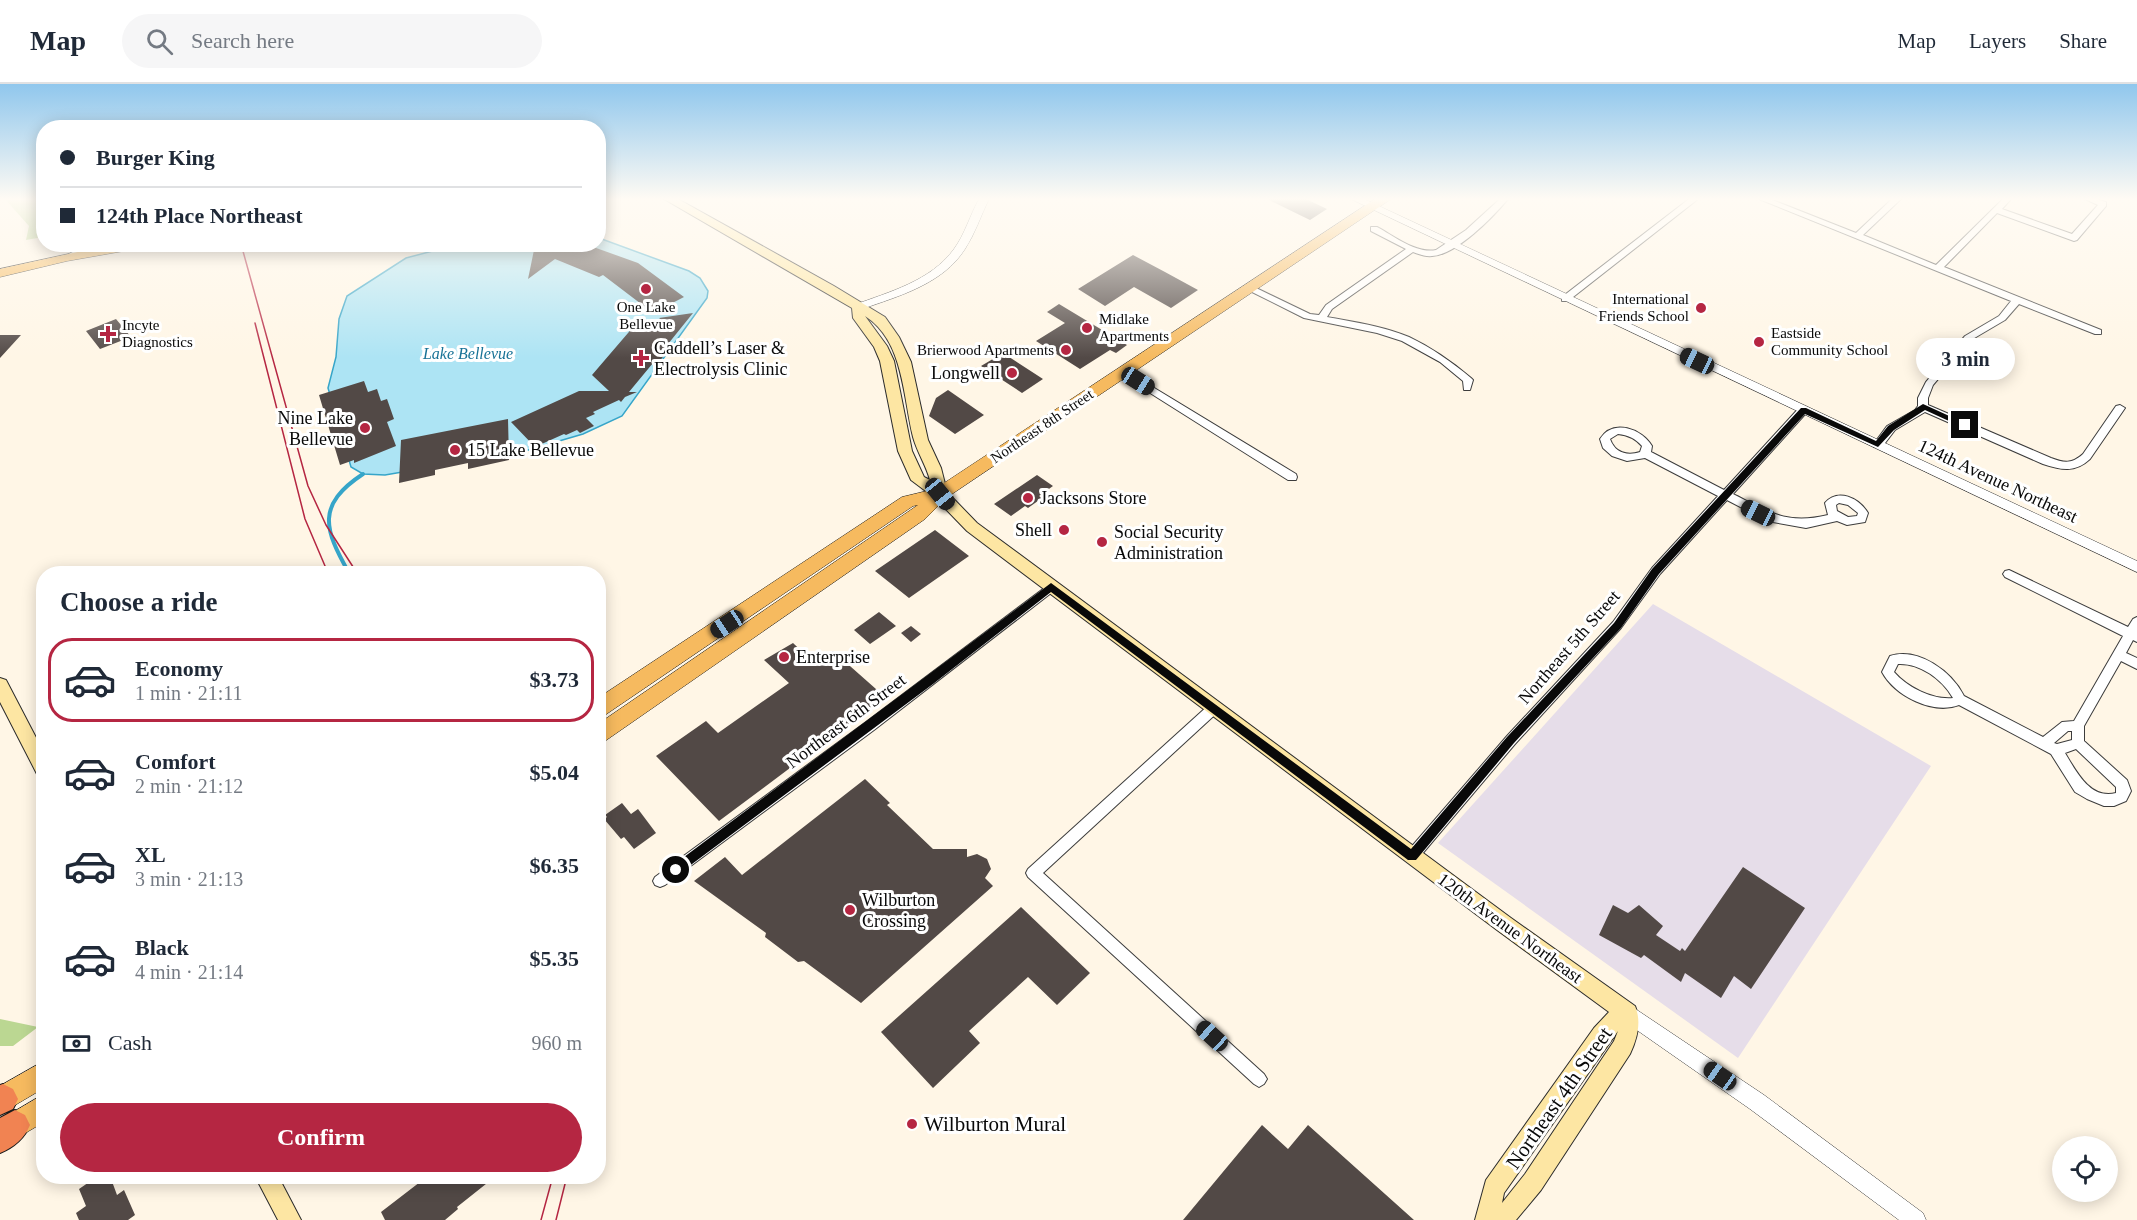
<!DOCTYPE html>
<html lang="en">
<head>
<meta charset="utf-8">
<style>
	:root { --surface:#fff; --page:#f6f6f7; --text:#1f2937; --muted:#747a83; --line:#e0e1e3; --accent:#b52642 }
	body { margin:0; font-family:Georgia,serif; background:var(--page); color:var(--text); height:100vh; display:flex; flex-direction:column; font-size:22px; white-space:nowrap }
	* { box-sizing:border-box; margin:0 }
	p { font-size:20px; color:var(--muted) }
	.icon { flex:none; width:33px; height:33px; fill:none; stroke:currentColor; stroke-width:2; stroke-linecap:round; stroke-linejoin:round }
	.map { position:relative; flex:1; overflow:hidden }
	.sheet { position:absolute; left:36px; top:482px; width:570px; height:618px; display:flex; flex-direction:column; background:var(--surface); border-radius:24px; box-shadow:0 3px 15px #0003 }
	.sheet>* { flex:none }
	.hud { position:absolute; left:36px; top:36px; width:570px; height:132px; border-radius:24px; box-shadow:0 3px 15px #0003; display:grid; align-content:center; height:132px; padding:0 24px; background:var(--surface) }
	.controls { position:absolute; left:2052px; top:1052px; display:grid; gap:12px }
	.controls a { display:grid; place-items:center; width:66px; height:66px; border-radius:50%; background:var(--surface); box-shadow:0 3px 15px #0003; font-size:30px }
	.end { position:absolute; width:27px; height:27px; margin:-14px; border:8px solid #090909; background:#fff; box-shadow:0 0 0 3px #fff }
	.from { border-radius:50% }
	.bubble { position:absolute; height:42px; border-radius:21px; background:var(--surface); box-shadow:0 3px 15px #0003; font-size:20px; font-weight:800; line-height:42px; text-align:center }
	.car { position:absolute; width:18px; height:36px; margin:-18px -9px; border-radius:8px; box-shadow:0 0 4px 2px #0007; background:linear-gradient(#222 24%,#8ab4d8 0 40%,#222 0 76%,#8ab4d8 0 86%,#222 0) }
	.hud b { display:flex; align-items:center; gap:21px; height:57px; font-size:22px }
	.hud b+b { border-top:2px solid var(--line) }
	.hud i { width:15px; height:15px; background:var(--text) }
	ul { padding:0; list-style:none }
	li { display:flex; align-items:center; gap:18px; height:84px; margin:0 12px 9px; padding:0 12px; border:3px solid transparent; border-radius:24px }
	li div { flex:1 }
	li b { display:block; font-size:22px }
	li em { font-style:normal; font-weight:800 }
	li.current { border-color:var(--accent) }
	li>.icon { width:54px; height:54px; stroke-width:1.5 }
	h2 { padding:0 24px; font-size:27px; line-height:72px }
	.pay { display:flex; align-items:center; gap:15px; height:66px; padding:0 24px; font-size:22px }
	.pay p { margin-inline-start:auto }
	.primary-button { display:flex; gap:12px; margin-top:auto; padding:12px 24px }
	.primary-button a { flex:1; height:69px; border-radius:36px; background:var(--accent); color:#fff; font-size:24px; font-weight:800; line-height:69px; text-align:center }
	header { display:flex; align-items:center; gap:36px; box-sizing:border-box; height:84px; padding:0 30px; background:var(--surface); border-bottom:2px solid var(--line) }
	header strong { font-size:28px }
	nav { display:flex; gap:33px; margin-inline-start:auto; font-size:21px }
	.search { width:420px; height:54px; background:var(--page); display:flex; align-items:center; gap:15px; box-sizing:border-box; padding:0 21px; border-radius:33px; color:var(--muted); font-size:22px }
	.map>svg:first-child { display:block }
	.industrial { fill:#e6dde9 }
	.forest { fill:#bbd792 }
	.water { fill:#ade4f4; stroke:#36a5c9; stroke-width:1.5 }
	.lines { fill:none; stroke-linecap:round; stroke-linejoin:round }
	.stream { stroke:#36a5c9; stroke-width:4 }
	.building { fill:#524946 }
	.minor-casing { stroke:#3c3c3c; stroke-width:2 }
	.tertiary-casing { stroke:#3c3c3c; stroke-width:1 }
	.secondary-casing { stroke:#2b2b2b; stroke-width:2 }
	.primary-casing { stroke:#1a1a1a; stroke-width:1 }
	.motorway-casing { stroke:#1a1a1a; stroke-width:2 }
	.minor { fill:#fff; fill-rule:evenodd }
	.tertiary { fill:#fff; fill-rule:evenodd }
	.secondary { fill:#fde6a3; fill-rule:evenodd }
	.primary { fill:#f6ba5f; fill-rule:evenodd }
	.motorway { fill:#f18352; fill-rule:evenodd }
	.tram { stroke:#b52642; stroke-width:1.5 }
	.route { fill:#090909 }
	.poi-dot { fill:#b52642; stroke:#fff; stroke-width:2 }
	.labels { text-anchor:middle; stroke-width:6; stroke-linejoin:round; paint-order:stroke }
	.far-poi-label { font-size:15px; fill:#090909; stroke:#fff; text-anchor:start }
	.far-street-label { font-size:15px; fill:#090909; stroke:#fff }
	.far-water-label { font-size:16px; font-style:italic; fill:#177296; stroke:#fff }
	.poi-label { font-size:18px; fill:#090909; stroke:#fff; text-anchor:start }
	.street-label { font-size:18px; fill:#090909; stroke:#fff }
	.near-street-label { font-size:21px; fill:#090909; stroke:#fff }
	.near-poi-label { font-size:21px; fill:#090909; stroke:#fff; text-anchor:start }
</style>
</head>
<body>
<header>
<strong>Map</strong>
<div class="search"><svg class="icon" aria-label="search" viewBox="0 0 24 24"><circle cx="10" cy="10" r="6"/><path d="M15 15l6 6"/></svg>Search here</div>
<nav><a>Map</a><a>Layers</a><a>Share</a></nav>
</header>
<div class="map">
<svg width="2137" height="1136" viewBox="0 0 2137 1136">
	<rect width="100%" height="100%" fill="#fff6e6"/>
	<!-- industrial -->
	<path class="industrial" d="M1653 520 1931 682 1738 974 1438 759Z"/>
	<!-- forest -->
	<path class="forest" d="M5 115H43V153L26 156 29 142Z
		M0 935 38 943 13 962H0Z"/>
	<!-- water -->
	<path class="water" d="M599 154 689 187 700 194 708 207 707 214 622 332 583 350 525 367 385 391 363 390 351 383 328 304 336 273 339 235 347 212 406 174 444 164 468 160H598Z"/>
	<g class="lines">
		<!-- stream -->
		<path class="stream" d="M349 489C324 445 316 421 363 390"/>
	</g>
	<!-- building -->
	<path class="building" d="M1267 115H1306L1327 125 1310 136Z
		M585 160 638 179 684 213 653 229 603 191 599 193 555 175 528 195 534 166 560 164V161Z
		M1133 171 1165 188 1198 206 1171 224 1134 203 1105 222 1078 205Z
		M1059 220 1127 261 1116 269 1110 266 1080 285 1036 257 1065 239 1047 228Z
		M693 229 664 265 669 266 657 280 653 279 629 308H637L625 313 621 318 619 316 593 328 595 330 586 334 594 342 580 349 577 346 566 351 564 350 535 363 511 338 579 307H609L592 291 634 242 664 238 659 234Z
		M116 235 131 253 100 265 86 247Z
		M0 251H21L0 274Z
		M1003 269 1043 295 1022 309 981 282Z
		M364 297 368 308 377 305 381 317 387 315 394 335 387 338 396 362 354 379V376L340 381 319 311Z
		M948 306 984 331 955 350 929 332 936 314Z
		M508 335 509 376 468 385V379L435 386V391L399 399 401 356Z
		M1037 391 1053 402 1039 412 1042 414 1028 424 1025 422 1011 432 994 420Z
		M935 446 969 472 909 514 875 487Z
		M879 528 896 542 870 560 854 546Z
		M911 542 921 550 911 558 901 549Z
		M793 559 815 580 833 567 885 613 719 737 656 672 706 637 718 649 789 599 764 576Z
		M865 695 890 719 887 721 933 765H967V773L977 770 987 775 991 785 985 794 993 802 861 919 804 877 798 878 765 853 766 849 694 797 725 773 742 791Z
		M622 719 631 730 638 725 656 749 634 765 624 753 621 755 604 735 607 733 605 731Z
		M1743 783 1805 824 1751 905 1734 892 1721 914 1685 889 1681 898 1644 871 1641 874 1599 851 1613 821 1628 829 1639 821 1663 842 1656 851 1680 867 1682 864 1685 867Z
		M1021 823 1090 889 1057 921 1028 893 969 947 980 959 933 1004 881 948Z
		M1262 1041 1288 1065 1308 1041 1414 1136H1183Z
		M98 1092H110L117 1111 124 1106 135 1131 128 1136H79L76 1129 86 1122 79 1105Z
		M416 1092H496L457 1123 458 1125 445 1136H385L381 1128 420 1098Z"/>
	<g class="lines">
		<!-- minor casing -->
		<g class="minor-casing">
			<path id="minor" d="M1500 115H1508C1493 133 1456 171 1432 172 1425 173 1419 170 1413 168L1332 225 1327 233C1354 238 1383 242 1409 253 1432 264 1452 278 1471 294L1473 296 1470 306H1464L1463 297 1440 278 1402 257 1377 249 1304 234 1244 204 1246 202H1252L1310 230 1319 231 1326 221 1406 165 1371 147V143H1377C1394 152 1416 170 1436 166L1466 146Z
				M1689 115H1698L1568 217H1562V213Z
				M1759 115H1770L1856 149 1892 115H1901L1863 151 1936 181 2003 115H2011L2002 125 2072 150 2098 121 2085 115H2096L2106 118V122L2077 156 2074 157 1997 129 1944 183 2101 246V250H2095L2019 220 2005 236 1971 256 1933 301 1928 314V321L2051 374C2064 379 2072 380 2083 370L2116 322 2120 321 2125 324 2090 375C2075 389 2061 386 2043 380L1925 328 1895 346 1882 363H1874L1873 361 1887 342 1915 326 1918 322V314L1926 298 1965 252 1999 232 2011 217Z
				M1123 285 1296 390 1297 393 1296 396H1288L1120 290 1118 288Z
				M1803 323 1807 324V328L1733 410C1769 428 1786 441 1828 431L1825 419C1838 404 1859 414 1868 429L1865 438 1847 441 1837 437 1806 444 1767 437 1727 416 1660 490 1621 544 1515 660 1417 776 1412 778 1407 776 1405 772 1407 768 1507 652 1613 538 1652 484 1718 412 1645 374 1627 377 1612 372 1603 364 1600 355C1613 334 1642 345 1652 362L1651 368 1724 406 1799 324ZM1618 350C1628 351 1635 354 1642 362L1640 368C1627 372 1615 369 1610 355ZM1839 419 1848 421 1858 429 1857 432 1848 433 1837 427 1836 421Z
				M2009 486 2128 543 2133 535 2137 533V558L2133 556 2126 569 2137 574V585L2121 577 2084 642V657L2127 696 2131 707 2126 717 2114 722H2104L2087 715 2075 708 2051 670 1959 621C1933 631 1895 612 1882 588L1890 572C1919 563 1952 588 1964 612L2043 653 2062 638 2074 637 2123 552 2005 493 2003 490 2005 487ZM1898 580C1920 579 1942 595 1953 614 1932 616 1907 603 1894 588ZM2068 647H2072V656L2057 660 2054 659ZM2076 665 2116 703V709C2090 716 2076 687 2065 669Z
				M1051 499 1055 500 1057 503 1055 506 874 646 665 801 660 803 655 801 653 797 655 793 866 638Z
				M1215 618 1219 619 1221 623 1219 627 1043 789 1264 990 1267 995 1264 1000 1259 1003 1254 1000 1028 793 1026 789 1028 785 1211 619Z"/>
		</g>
		<!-- tertiary casing -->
		<g class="tertiary-casing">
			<path id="tertiary" d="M979 115H989C981 131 975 150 965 165 943 200 899 212 862 225H854V221C889 208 931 197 954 165 965 150 970 131 979 115Z
				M1351 115H1364L2137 477V488Z
				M88 160H103L74 174 70 175 65 172Z
				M1628 920 1764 1011 1923 1129 1926 1136H1899L1750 1025 1621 935 1619 929 1621 923Z"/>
		</g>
		<!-- secondary casing -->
		<g class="secondary-casing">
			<path id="secondary" d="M664 115H678L834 202 885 233 899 253 911 278 928 356 941 384 947 408 977 439 1511 834 1635 922C1642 938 1637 955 1630 970L1541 1106 1516 1136H1475L1486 1096 1594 944 1609 928 1497 846 967 447 935 414 911 396 898 367 880 277 874 263 853 234 852 224ZM865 232C904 257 903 313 913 353 917 368 926 381 930 396L924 393 912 367 894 277 887 262ZM1618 947 1614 957 1525 1090 1502 1119 1504 1109Z
				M0 594 6 596 44 669V694L38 692 0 618Z
				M255 1092H278L301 1136H278Z"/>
		</g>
		<!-- primary casing -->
		<g class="primary-casing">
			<path id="primary" d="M1375 115H1391L946 414 925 435 605 657 598 659V640L918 421 913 422 605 631 598 633V614L902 413 935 405Z
				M114 160H148L141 164 67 177 0 193V185Z
				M44 977V1004L0 1030V1002Z
				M44 1010V1038L0 1064V1036Z"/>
		</g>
		<!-- motorway casing -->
		<g class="motorway-casing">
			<path id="motorway" d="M3 1000 13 1005 18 1015 13 1025 0 1031V1001Z
				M15 1026 25 1031 30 1041C24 1055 14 1063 0 1069V1034Z"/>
		</g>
		<!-- minor -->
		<use href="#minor" class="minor"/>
		<!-- tertiary -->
		<use href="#tertiary" class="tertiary"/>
		<!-- secondary -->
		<use href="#secondary" class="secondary"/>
		<!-- primary -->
		<use href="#primary" class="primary"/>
		<!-- motorway -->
		<use href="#motorway" class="motorway"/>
		<!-- tram -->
		<path class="tram" d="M241 160 308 402 326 441 357 489
			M255 239 305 435 328 489
			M541 1136 553 1092
			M556 1136 567 1092"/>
	</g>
	<!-- sky -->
	<linearGradient id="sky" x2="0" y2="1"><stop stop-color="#90c7ed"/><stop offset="0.42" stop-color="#fffbf4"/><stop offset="1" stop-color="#fffbf4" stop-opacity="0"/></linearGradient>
	<rect width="2137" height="274" fill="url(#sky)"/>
	<!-- route -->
	<path class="route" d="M1923 320 1969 341 1962 343 1925 326 1894 346 1878 363 1805 330 1659 490 1621 544 1514 659 1416 776H1408L1051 508 933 600 680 789 676 791 670 786 672 782 1051 499 1411 765 1507 653 1614 539 1652 485 1801 324H1806L1876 357 1888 342Z"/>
	<!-- markers -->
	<g class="poi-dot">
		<circle cx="646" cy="205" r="6"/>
		<circle cx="1701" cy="224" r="6"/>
		<circle cx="1087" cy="244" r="6"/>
		<path d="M105 241h6v6h6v6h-6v6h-6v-6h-6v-6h6z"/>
		<circle cx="1759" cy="258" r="6"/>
		<circle cx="1066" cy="266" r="6"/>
		<path d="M638 265h6v6h6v6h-6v6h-6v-6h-6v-6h6z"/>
		<circle cx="1012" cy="289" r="6"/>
		<circle cx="365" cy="344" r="6"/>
		<circle cx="455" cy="366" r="6"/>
		<circle cx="1028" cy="414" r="6"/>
		<circle cx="1064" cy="446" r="6"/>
		<circle cx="1102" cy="458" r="6"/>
		<circle cx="784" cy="573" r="6"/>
		<circle cx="850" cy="826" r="6"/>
		<circle cx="912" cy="1040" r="6"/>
	</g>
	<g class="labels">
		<!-- far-poi labels -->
		<g class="far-poi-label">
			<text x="1689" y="220" text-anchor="end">International<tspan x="1689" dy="17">Friends School</tspan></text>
			<text x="646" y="228" text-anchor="middle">One Lake<tspan x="646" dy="17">Bellevue</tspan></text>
			<text x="1099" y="240">Midlake<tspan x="1099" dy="17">Apartments</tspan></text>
			<text x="122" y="246">Incyte<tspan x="122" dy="17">Diagnostics</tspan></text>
			<text x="1771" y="254">Eastside<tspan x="1771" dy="17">Community School</tspan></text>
			<text x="1054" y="271" text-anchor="end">Brierwood Apartments</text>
		</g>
		<!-- far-street labels -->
		<g class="far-street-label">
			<text transform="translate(1042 342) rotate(-34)" y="5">Northeast 8th Street</text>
		</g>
		<!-- far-water labels -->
		<g class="far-water-label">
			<text x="468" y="275">Lake Bellevue</text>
		</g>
		<!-- poi labels -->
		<g class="poi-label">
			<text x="654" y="270">Caddell’s Laser &amp;<tspan x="654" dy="21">Electrolysis Clinic</tspan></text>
			<text x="1000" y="295" text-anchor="end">Longwell</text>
			<text x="353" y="340" text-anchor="end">Nine Lake<tspan x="353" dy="21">Bellevue</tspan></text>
			<text x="467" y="372">15 Lake Bellevue</text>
			<text x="1040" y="420">Jacksons Store</text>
			<text x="1052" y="452" text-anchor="end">Shell</text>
			<text x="1114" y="454">Social Security<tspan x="1114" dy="21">Administration</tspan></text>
			<text x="796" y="579">Enterprise</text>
			<text x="862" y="822">Wilburton<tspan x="862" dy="21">Crossing</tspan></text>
		</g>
		<!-- street labels -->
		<g class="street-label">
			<text transform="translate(1998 397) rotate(25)" y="6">124th Avenue Northeast</text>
			<text transform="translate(1569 563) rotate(-49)" y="6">Northeast 5th Street</text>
			<text transform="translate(846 637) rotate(-37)" y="6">Northeast 6th Street</text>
			<text transform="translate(1510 844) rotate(36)" y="6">120th Avenue Northeast</text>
		</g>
		<!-- near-street labels -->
		<g class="near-street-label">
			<text transform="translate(1559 1014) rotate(-55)" y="7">Northeast 4th Street</text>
		</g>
		<!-- near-poi labels -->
		<g class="near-poi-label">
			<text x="924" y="1047">Wilburton Mural</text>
		</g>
	</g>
</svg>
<div class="controls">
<a><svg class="icon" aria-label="locate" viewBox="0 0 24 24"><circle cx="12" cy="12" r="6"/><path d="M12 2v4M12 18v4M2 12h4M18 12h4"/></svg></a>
</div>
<i class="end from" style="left:676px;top:786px"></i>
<i class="end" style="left:1965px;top:341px"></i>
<div class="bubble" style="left:1916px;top:254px;width:99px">3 min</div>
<i class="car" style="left:1697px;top:277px;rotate:295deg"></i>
<i class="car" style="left:1138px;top:297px;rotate:122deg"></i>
<i class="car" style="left:940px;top:410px;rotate:141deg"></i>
<i class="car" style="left:1758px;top:429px;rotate:296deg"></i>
<i class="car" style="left:727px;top:540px;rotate:237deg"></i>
<i class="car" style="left:1212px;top:952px;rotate:312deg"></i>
<i class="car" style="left:1720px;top:992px;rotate:305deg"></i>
<div class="hud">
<b><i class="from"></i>Burger King</b>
<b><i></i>124th Place Northeast</b>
</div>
<section class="sheet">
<h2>Choose a ride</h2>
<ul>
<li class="current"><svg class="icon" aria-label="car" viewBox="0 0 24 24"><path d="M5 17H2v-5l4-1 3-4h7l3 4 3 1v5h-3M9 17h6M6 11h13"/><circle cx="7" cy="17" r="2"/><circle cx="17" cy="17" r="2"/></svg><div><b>Economy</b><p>1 min · 21:11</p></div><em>$3.73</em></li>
<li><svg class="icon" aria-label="car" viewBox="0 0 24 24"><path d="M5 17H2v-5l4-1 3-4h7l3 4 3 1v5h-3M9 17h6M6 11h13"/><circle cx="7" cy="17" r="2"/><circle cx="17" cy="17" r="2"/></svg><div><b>Comfort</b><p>2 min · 21:12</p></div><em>$5.04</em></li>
<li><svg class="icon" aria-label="car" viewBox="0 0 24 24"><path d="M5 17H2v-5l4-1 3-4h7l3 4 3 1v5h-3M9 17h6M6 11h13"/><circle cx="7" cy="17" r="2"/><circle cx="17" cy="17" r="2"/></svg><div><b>XL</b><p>3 min · 21:13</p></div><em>$6.35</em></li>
<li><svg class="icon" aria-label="car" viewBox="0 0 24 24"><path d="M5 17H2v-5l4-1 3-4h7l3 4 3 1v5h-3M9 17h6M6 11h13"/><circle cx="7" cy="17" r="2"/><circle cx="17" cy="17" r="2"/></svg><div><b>Black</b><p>4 min · 21:14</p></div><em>$5.35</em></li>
</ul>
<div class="pay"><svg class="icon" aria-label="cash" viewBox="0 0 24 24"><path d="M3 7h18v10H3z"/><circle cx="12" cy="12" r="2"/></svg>Cash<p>960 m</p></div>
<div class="primary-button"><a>Confirm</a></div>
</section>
</div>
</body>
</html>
